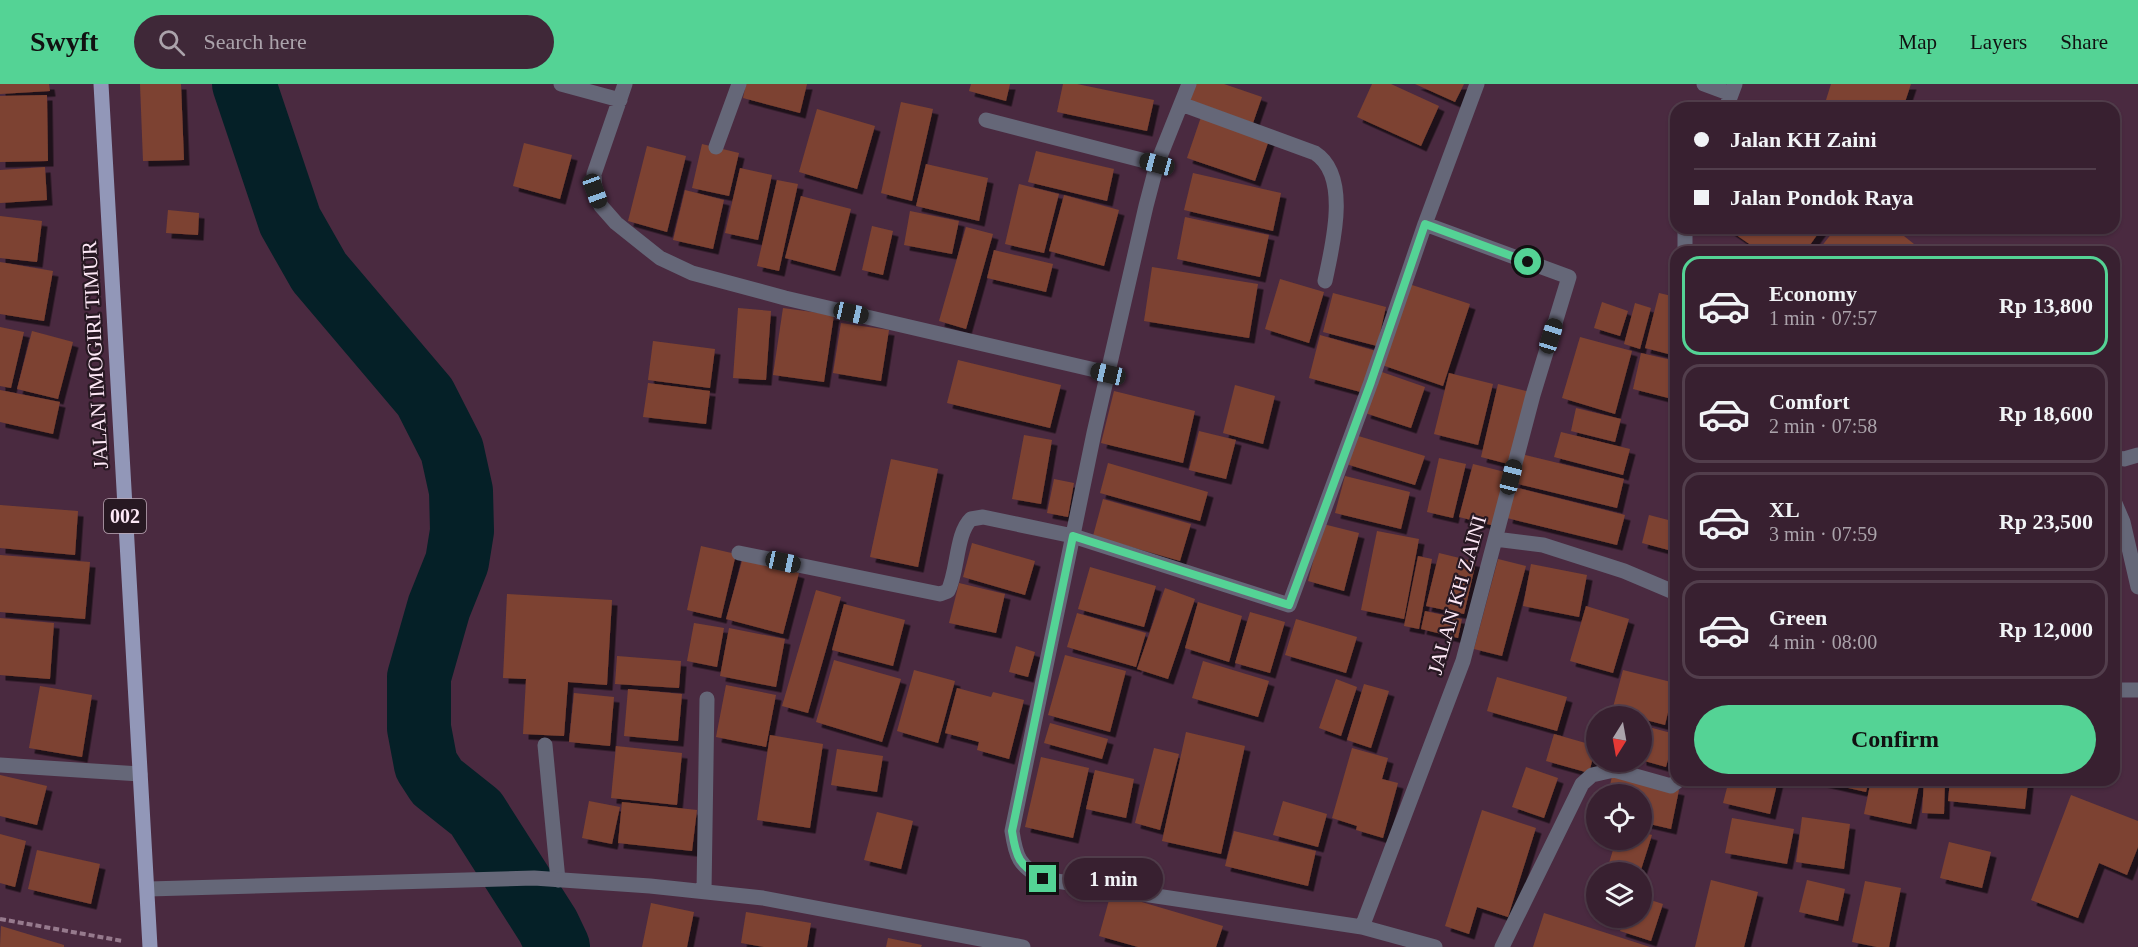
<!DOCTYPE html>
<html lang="en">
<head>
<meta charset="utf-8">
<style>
	:root { --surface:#382030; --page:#3f2838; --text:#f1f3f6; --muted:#aba3ab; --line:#523e4c; --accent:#54d395 }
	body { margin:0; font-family:"Times New Roman",serif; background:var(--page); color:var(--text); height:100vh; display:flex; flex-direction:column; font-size:22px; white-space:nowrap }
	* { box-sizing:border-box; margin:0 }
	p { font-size:20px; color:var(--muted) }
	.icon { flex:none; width:33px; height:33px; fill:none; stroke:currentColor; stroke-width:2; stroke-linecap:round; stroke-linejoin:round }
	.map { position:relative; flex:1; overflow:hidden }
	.sheet { position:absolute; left:1670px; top:162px; width:450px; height:540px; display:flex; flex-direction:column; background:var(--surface); border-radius:18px; box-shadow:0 2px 4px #0004,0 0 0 2px var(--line) }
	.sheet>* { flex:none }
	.banner { position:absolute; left:1670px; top:18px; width:450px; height:132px; border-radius:18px; box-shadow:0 2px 4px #0004,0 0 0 2px var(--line); display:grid; align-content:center; height:132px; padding:0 24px; background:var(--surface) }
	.needle { width:39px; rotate:191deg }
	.tools { position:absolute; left:1586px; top:622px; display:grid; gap:12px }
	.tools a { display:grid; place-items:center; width:66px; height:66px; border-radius:50%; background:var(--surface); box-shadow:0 2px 4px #0004,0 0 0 2px var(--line); font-size:30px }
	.end { position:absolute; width:27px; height:27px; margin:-14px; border:8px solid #54d395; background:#111; box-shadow:0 0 0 3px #111 }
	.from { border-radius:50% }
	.bubble { position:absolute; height:42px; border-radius:21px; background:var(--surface); box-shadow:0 2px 4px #0004,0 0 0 2px var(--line); font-size:20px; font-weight:700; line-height:42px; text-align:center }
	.car { position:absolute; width:18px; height:36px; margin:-18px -9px; border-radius:8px; box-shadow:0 0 4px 2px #0007; background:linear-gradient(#222 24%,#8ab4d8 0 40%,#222 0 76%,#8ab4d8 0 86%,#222 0) }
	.banner b { display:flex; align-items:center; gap:21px; height:57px; font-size:22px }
	.banner b+b { border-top:2px solid var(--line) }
	.banner i { width:15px; height:15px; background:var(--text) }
	ul { padding:10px 0 0; list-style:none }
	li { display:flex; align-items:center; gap:18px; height:99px; margin:0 12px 9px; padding:0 12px; border:3px solid var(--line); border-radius:18px }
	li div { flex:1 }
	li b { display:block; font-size:22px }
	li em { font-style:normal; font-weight:700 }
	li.selected { border-color:var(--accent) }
	li>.icon { width:54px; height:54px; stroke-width:1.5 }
	.cta { display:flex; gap:12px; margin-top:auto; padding:12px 24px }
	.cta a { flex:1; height:69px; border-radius:36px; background:var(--accent); color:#111; font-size:24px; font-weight:700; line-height:69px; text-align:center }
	header { display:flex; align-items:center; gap:36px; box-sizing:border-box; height:84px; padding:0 30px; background:var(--accent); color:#111 }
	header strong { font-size:28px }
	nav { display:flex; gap:33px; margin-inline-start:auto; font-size:21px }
	.search { width:420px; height:54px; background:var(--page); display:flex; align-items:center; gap:15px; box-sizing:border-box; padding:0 21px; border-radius:33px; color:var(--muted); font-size:22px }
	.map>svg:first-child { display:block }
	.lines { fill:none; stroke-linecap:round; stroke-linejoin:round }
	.river { stroke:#052027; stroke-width:64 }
	.building { fill:#7d4330; filter:url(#shadow) }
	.path { stroke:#967a8d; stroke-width:4; stroke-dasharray:6 3; stroke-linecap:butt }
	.lane { stroke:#656778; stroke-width:15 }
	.street { stroke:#656778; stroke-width:15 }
	.primary { stroke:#9297b8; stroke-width:15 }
	.route { stroke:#54d395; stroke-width:8 }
	.labels { text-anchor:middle; stroke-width:4.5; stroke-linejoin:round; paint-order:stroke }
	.shield { fill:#271822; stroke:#bdaab6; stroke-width:1.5 }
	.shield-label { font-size:20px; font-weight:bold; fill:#fde8f6 }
	.street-label { font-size:21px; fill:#fde8f6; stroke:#271822 }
</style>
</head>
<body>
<header>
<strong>Swyft</strong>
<div class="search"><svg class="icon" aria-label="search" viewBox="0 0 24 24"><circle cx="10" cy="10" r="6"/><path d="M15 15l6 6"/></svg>Search here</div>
<nav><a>Map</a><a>Layers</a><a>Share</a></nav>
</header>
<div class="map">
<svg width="2138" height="863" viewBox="0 0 2138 863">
	<defs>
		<filter id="shadow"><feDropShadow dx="5.5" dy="5.5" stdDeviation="0" flood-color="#0009"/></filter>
	</defs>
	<rect width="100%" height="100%" fill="#4a2a40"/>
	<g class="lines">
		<!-- river -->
		<path class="river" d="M244 0 290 137 319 188 425 313 452 366 461 407 462 447 457 478 439 523 419 593V644L426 681 437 698 476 729 548 842 558 863"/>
	</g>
	<!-- building -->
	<path class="building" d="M0 0H49L50 7 0 10Z
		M140 0H181L184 76 143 77Z
		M746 0H807L800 29 743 14Z
		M971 0H1010L1006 17 969 7Z
		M1063 0H1077L1154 16 1147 47 1057 28Z
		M1196 0H1224L1262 13 1253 39 1190 16Z
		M1372 0H1391L1439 22 1421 62 1357 33Z
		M1415 0H1464L1455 18Z
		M1831 0H1911L1903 24H1853L1826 16Z
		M47 11 48 77 0 78V12Z
		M901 18 933 25 912 117 881 109Z
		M817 25 875 42 857 105 799 88Z
		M1201 33 1269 56 1255 97 1187 74Z
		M524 59 572 71 560 115 513 102Z
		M702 60 739 69 729 112 692 104Z
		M647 62 686 72 667 148 628 137Z
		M1036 67 1114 85 1107 117 1028 98Z
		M926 80 988 94 979 137 916 122Z
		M45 83 47 116 0 119V86Z
		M740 84 772 91 758 156 725 149Z
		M1193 89 1281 109 1273 147 1184 126Z
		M777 96 798 100 779 187 757 182Z
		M1019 100 1059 110 1044 169 1005 160Z
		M685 106 724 116 713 165 673 156Z
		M1064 111 1119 126 1104 182 1049 167Z
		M801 112 851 125 835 187 785 174Z
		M168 126 199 129 198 151 166 149Z
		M910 127 959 137 952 170 904 161Z
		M0 132 42 137 37 178 0 174Z
		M1185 133 1269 151 1260 193 1177 175Z
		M872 142 893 147 883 191 862 186Z
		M966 143 993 150 966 245 939 237Z
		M1726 144H1822L1805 168H1761Z
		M1836 144H1894L1924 168H1817Z
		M994 166 1053 180 1046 208 987 194Z
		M0 178 53 187 44 237 0 230Z
		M1152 183 1258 200 1249 254 1144 237Z
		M1280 195 1324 208 1309 259 1265 245Z
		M1409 200 1470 220 1443 302 1382 281Z
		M1333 209 1386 223 1377 262 1323 248Z
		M1659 209 1676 213V272L1645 264Z
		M1602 218 1628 227 1620 252 1594 244Z
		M1635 219 1651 224 1640 265 1624 260Z
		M738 224 771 227 766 296 733 294Z
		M783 224 834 231 824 298 773 291Z
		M841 239 889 246 881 297 833 289Z
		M0 243 24 248 11 304 0 302Z
		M32 247 73 258 58 315 17 305Z
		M1320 251 1376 267 1364 309 1309 294Z
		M1580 253 1632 267 1615 330 1562 314Z
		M653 257 715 265 710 304 648 296Z
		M1641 269 1676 277V316L1633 305Z
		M958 276 1061 301 1050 344 947 319Z
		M1379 287 1425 303 1411 344 1365 329Z
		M1449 289 1493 300 1478 361 1434 350Z
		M648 299 710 307 706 340 643 333Z
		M1498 300 1530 308 1512 381 1481 373Z
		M1235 301 1275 312 1263 360 1223 349Z
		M0 306 60 318 53 350 0 338Z
		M1114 307 1195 327 1183 379 1101 359Z
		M1576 324 1621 335 1615 358 1571 347Z
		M1199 347 1236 356 1226 395 1189 386Z
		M1561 348 1630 365 1623 391 1554 373Z
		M1024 351 1052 356 1041 420 1012 415Z
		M1355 351 1425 372 1415 401 1346 380Z
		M1521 370 1624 395 1617 424 1514 399Z
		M1439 374 1466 380 1453 434 1427 428Z
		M891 375 938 385 918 483 870 473Z
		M1108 379 1208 408 1200 437 1100 409Z
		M1473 380 1509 389 1495 442 1459 433Z
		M1345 392 1410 408 1401 445 1335 429Z
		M1054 395 1074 399 1068 433 1047 429Z
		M1514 403 1625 431 1617 461 1507 434Z
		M1103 415 1191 440 1180 477 1093 452Z
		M0 421 78 427 75 471 0 464Z
		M1649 431 1676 438V468L1642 459Z
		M1323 440 1359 449 1344 507 1308 497Z
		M1377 447 1419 455 1404 535 1361 526Z
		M972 459 1035 477 1025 511 963 493Z
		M701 462 736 470 721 534 687 526Z
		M1439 469 1476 478 1464 530 1426 522Z
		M0 471 90 478 85 535 0 528Z
		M1418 472 1432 475 1419 545 1404 542Z
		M743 473 799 489 783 550 726 535Z
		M1498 475 1526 482 1502 572 1474 565Z
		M1531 480 1587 491 1579 533 1523 522Z
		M1090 483 1156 502 1144 543 1078 525Z
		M959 499 1005 510 996 549 949 539Z
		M1165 504 1195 515 1168 595 1137 585Z
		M816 506 841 513 808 629 782 622Z
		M507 510 612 516 607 601 568 598 564 652 523 650 526 595 503 594Z
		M1198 518 1242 532 1229 578 1185 564Z
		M844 520 905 536 893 582 832 566Z
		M1586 522 1629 535 1613 589 1570 577Z
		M1425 527 1462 535 1458 554 1421 545Z
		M1250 528 1285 538 1270 589 1235 579Z
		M1077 529 1146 549 1136 583 1067 563Z
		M0 534 54 539 50 595 0 591Z
		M1296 535 1357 553 1346 589 1285 571Z
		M694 539 724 544 717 583 687 577Z
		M729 544 785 555 776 603 720 592Z
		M1016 562 1035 568 1028 593 1009 588Z
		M1065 571 1126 587 1110 648 1048 631Z
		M617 572 681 577 679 604 615 600Z
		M834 576 901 595 882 658 816 638Z
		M1203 577 1269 597 1258 633 1192 614Z
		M914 586 955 597 938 659 897 647Z
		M1623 586 1675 599 1665 641 1612 627Z
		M1497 593 1567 613 1557 647 1487 627Z
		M1336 595 1357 603 1341 652 1319 644Z
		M1364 600 1389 607 1371 664 1347 656Z
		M726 601 776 611 766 663 716 653Z
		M40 602 92 611 82 673 29 664Z
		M957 604 991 613 993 608 1024 616 1009 675 977 666 979 658 945 649Z
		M628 605 682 610 678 657 624 652Z
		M574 609 614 613 610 662 569 658Z
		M1050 639 1108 655 1102 675 1044 659Z
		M1641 641 1675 650 1666 683 1641 676Z
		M1186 648 1245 662 1221 770 1162 757Z
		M1554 650 1596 662 1589 689 1546 677Z
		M770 651 823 660 810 744 757 736Z
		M616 662 682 669 677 721 611 714Z
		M1154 664 1179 670 1160 746 1135 739Z
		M1352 664 1388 674 1382 695 1398 699 1383 754 1356 746 1357 742 1332 734Z
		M837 665 883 672 877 708 831 701Z
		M1041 673 1089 684 1073 754 1025 743Z
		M1526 683 1558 694 1544 734 1512 723Z
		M1095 686 1134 695 1126 734 1086 725Z
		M0 691 47 702 37 741 0 732Z
		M1612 692 1679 706 1671 745 1641 738V711H1608Z
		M1729 696H1778L1770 730 1723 719Z
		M1813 696H1869L1866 708Z
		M1871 696H1920L1911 740 1864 730Z
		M1924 696H1945L1944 730 1922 729Z
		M1950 696 2028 698 2025 725 1948 717Z
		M2071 711 2138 737V763L2127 791 2099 779 2078 834 2031 816Z
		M589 717 620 723 612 760 582 754Z
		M1283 717 1327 730 1318 763 1273 751Z
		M622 718 697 726 692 767 618 759Z
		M1482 726 1536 744 1508 833 1477 823 1469 850 1445 842Z
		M877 728 913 737 901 785 864 776Z
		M1802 733 1850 740 1844 785 1796 778Z
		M1732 734 1794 745 1787 780 1725 769Z
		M1234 747 1316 767 1308 802 1225 782Z
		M1641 748 1652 751 1640 789H1606L1616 756H1641Z
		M0 750 26 757 15 803 0 799Z
		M1949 758 1991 768 1982 804 1940 794Z
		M37 766 100 780 91 820 28 805Z
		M1711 796 1758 808 1744 863H1695Z
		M1807 796 1845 805 1838 837 1799 828Z
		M1865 797 1901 804 1889 863H1877L1852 858Z
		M1111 809 1223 842 1216 863H1138L1099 852Z
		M1641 813 1663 820 1651 857 1620 847 1625 834H1641Z
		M651 819 694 828 687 863H642Z
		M746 828 811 839 807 863H764L741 859Z
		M1544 829 1650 863H1533Z
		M1 842 64 861V863H0Z
		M888 854 922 861 921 863H886Z"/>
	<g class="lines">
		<!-- path -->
		<path class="path" d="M0 835 123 857"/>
		<!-- lane -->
		<path class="lane" d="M545 661 558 796
			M0 681 140 690"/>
		<!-- street -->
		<path class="street" d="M561 0 620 16
			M625 0 594 90 595 107 601 122 616 139 660 174 692 189 785 214 1108 289
			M1189 0 1157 80 1146 122 1094 349 1012 747C1016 774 1019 781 1043 795L1362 843 1435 863
			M1704 0 1731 10
			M1181 20 1315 69C1351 92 1332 163 1325 197
			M1726 24 1735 0
			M986 36 1157 80
			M716 63 739 0
			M1685 144V168
			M2114 373 2124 375 2138 371
			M2114 417 2123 438 2138 503
			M1495 455 1543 461 1624 487 1676 509
			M739 469 940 510 948 507C958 487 956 449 971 435L983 433 1073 452 1289 521 1371 298 1425 140 1477 0
			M2114 606H2138
			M148 805 534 794 650 802 763 814 1023 863
			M704 808 707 615
			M1362 843 1463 577 1533 311 1569 193 1425 140
			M1502 863 1582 700 1592 691 1614 686 1671 702 1679 696"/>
		<!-- primary -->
		<path class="primary" d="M101 0 150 863"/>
	</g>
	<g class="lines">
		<!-- route -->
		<path class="route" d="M1043 795C1019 781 1016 774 1012 747L1073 452 1289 521 1371 298 1425 140 1528 178"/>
	</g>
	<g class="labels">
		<!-- shield labels -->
		<rect class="shield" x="104" y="415" width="42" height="34" rx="4.5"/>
		<g class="shield-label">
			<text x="125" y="439">002</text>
		</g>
		<!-- street labels -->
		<g class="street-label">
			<text transform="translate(95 271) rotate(-93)" y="7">JALAN IMOGIRI TIMUR</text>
			<text transform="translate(1457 511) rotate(-74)" y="7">JALAN KH ZAINI</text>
		</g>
	</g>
</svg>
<div class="tools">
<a><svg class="needle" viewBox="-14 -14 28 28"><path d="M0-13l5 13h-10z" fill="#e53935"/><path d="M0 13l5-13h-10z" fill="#aba3ab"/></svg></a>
<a><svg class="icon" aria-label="locate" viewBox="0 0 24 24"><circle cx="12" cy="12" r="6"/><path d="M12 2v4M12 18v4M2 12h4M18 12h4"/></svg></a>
<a><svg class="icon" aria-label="layers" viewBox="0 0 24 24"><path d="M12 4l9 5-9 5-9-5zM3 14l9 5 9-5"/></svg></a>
</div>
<i class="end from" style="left:1528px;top:178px"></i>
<i class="end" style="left:1043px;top:795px"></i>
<div class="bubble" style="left:1064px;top:774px;width:99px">1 min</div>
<i class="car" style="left:1157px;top:80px;rotate:285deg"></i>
<i class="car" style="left:595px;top:107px;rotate:160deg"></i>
<i class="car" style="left:851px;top:229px;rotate:103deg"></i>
<i class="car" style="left:1551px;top:252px;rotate:17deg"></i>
<i class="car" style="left:1108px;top:290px;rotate:283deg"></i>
<i class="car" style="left:1511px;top:393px;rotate:14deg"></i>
<i class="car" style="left:783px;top:478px;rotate:102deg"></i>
<div class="banner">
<b><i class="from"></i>Jalan KH Zaini</b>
<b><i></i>Jalan Pondok Raya</b>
</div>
<section class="sheet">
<ul>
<li class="selected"><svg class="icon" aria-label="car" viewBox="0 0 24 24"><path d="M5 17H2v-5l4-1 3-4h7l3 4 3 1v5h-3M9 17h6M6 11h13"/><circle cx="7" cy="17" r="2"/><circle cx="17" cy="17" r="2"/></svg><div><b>Economy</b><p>1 min · 07:57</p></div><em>Rp 13,800</em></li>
<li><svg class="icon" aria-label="car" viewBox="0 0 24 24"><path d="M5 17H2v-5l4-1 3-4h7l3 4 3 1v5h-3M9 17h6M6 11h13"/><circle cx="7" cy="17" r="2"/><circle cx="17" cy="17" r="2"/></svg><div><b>Comfort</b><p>2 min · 07:58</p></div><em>Rp 18,600</em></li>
<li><svg class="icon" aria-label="car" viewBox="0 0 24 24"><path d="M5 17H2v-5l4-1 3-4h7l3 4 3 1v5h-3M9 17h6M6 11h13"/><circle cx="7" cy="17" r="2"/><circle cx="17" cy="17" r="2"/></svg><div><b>XL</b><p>3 min · 07:59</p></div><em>Rp 23,500</em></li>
<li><svg class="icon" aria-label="car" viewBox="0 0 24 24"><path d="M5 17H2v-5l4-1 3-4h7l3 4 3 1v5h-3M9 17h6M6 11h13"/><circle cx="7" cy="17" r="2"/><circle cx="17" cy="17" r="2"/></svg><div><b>Green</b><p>4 min · 08:00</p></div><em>Rp 12,000</em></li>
</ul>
<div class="cta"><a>Confirm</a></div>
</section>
</div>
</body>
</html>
